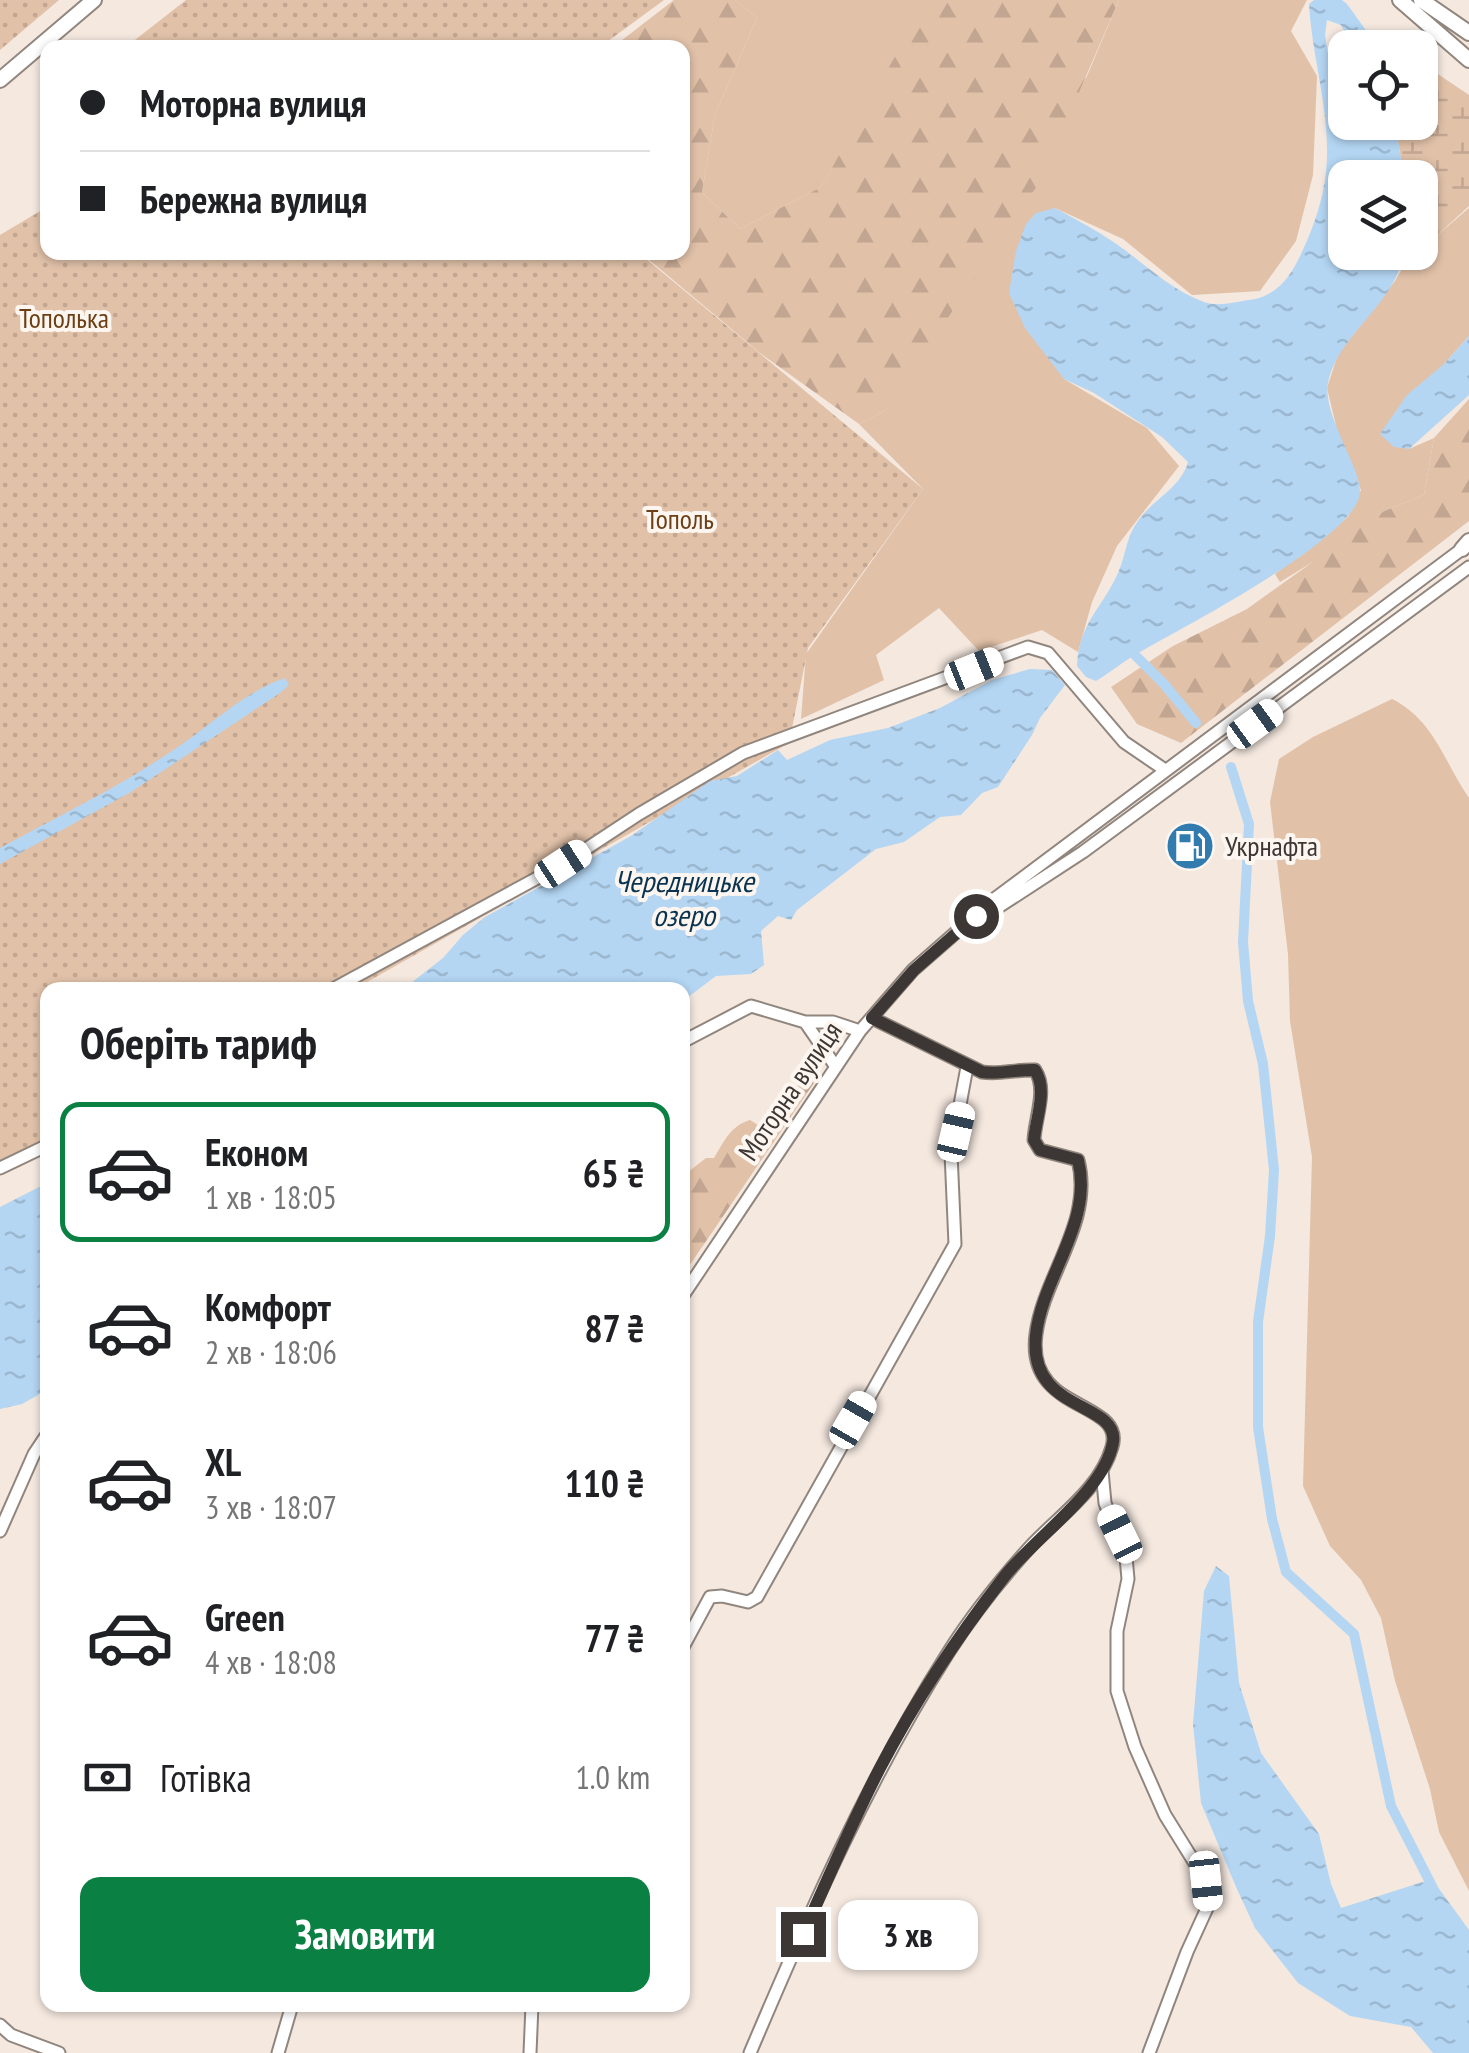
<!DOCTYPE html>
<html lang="uk">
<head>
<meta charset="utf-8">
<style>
	:root { --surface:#fff; --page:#f6f6f6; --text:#202124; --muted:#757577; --line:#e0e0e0; --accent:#0b8043 }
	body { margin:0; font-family:"PT Sans Narrow",sans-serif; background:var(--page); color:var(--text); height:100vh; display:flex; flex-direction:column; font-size:38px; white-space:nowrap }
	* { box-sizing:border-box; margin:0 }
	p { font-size:32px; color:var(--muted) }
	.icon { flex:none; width:55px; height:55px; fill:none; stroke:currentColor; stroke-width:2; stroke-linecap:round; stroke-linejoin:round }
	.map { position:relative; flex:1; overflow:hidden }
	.drawer { position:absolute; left:40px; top:982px; width:650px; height:1030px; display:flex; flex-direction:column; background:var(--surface); border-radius:20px; box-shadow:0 2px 8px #0004 }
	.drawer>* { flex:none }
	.top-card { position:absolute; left:40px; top:40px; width:650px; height:220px; border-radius:20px; box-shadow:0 2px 8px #0004; display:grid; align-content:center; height:220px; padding:0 40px; background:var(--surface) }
	.controls { position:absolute; left:1328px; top:30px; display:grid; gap:20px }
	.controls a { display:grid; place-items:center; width:110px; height:110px; border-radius:20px; background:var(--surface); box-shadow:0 2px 8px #0004; font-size:50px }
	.end { position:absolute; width:45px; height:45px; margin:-22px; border:12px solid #3c3734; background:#fff; box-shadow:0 0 0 5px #fff }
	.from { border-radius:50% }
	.bubble { position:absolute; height:70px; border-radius:20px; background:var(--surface); box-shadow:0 2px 8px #0004; font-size:32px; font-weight:700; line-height:70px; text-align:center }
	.car { position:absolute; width:30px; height:60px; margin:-30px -15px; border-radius:12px; box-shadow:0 0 8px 2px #0007; background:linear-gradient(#fff 24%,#345 0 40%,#fff 0 76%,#345 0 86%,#fff 0) }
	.top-card b { display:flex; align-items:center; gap:35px; height:95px; font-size:38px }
	.top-card b+b { border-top:2px solid var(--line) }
	.top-card i { width:25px; height:25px; background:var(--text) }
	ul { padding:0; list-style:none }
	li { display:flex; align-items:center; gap:30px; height:140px; margin:0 20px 15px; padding:0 20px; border:5px solid transparent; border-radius:20px }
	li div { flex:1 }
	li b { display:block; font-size:38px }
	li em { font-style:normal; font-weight:700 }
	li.current { border-color:var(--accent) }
	li>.icon { width:90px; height:90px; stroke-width:1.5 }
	h2 { padding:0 40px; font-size:45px; line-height:120px }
	.pay { display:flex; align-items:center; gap:25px; height:110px; padding:0 40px; font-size:38px }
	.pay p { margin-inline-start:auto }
	.primary-button { display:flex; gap:20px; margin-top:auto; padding:20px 40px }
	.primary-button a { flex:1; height:115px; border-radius:20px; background:var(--accent); color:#fff; font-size:40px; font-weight:700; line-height:115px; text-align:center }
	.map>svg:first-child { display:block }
	.grass { fill:#e1c1a8 }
	.forest { fill:url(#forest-firs) }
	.wetland { fill:url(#wetland-marsh) }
	.park { fill:url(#park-dots) }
	.water { fill:url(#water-ripples) }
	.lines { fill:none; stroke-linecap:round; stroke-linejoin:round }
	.canal { stroke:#b4d6f3; stroke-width:10 }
	.minor-casing { stroke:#91867e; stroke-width:15 }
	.major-casing { stroke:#91867e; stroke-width:18 }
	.minor { stroke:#fff; stroke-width:11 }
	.major { stroke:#fff; stroke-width:14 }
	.route { stroke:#3c3734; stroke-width:12 }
	.labels { text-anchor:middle; stroke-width:8; stroke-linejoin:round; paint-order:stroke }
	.park-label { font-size:28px; fill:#6c3f15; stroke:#fdf6f0 }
	.poi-label { font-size:28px; fill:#3c3734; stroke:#fdf6f0; text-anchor:start }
	.street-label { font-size:28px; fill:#3c3734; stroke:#fdf6f0 }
	.water-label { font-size:30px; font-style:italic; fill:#09334f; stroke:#fdf6f0 }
</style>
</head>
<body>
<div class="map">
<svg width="1469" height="2053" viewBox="0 0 1469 2053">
	<defs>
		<pattern id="forest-firs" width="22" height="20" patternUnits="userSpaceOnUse" patternTransform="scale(2.5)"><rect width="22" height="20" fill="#e1c1a8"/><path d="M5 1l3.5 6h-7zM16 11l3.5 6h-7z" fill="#c2a691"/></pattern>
		<pattern id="wetland-marsh" width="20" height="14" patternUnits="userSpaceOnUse" patternTransform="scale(2.5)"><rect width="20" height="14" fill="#e1c1a8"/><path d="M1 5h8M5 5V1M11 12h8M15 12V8" fill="none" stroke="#c2a691"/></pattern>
		<pattern id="park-dots" width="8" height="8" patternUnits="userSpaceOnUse" patternTransform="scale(2.5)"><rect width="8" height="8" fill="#e1c1a8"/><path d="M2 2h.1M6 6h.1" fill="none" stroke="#c2a691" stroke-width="1.8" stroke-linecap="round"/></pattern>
		<pattern id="water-ripples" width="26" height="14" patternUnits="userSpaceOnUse" patternTransform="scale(2.5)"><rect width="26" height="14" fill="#b4d6f3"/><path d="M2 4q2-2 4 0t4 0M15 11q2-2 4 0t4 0" fill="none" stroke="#9cb8d1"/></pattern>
	</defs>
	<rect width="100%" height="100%" fill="#f4e8df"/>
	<!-- grass -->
	<path class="grass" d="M735 0H929L821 187 740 229 702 192 715 114 757 18Z
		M1119 0H1307L1291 31 1317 76 1313 175 1296 241 1260 291 1192 295 1123 239 1055 208 1064 379 1147 428 1179 466 1117 546 1092 602 1078 652 1042 630 979 651 939 608 876 655 884 680 801 719 806 654 923 489 859 424 885 411 1087 76Z
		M1469 208V336L1444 364 1409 449 1434 438 1424 495 1384 511 1334 549 1280 582 1275 574 1348 517 1361 490 1338 434 1327 388 1338 354 1395 281 1411 253 1420 252V245L1433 239Z
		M1392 699C1434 720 1443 760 1469 798V1891L1439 1832 1430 1789 1395 1681 1381 1618 1361 1580 1330 1546 1303 1486 1312 1157 1290 1021 1288 954 1270 802 1279 759 1313 737Z"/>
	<!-- forest -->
	<path class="forest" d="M674 0H735L757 18 715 114 702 192 740 229 821 187 927 0H1119L1041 180 885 411 859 424 760 353 641 253 682 252V48L613 47Z
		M1469 399V521L1181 743 1137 724 1111 687 1173 646 1247 609 1384 511 1424 495 1434 438Z
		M817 1064 821 1068 818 1077 683 1275V1176L706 1158H714C724 1142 730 1126 750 1120L758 1125 766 1122Z"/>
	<!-- wetland -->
	<path class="wetland" d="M1420 62 1469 95V206L1433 239 1420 245V178L1404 177 1395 123 1420 122Z"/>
	<!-- park -->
	<path class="park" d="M0 0H59L0 50Z
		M186 0H664L600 47H126Z
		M47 207 48 252 639 253 923 489 808 648 789 743 353 990H48L47 1153 0 1175V235Z"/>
	<!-- water -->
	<path class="water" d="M1314 0H1342L1347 4 1378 47H1353L1341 25 1327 20 1325 35 1332 79 1345 122 1368 128V123H1395L1404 177 1345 178V252L1403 253C1397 304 1339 332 1328 383 1322 414 1361 468 1360 492 1359 537 1180 629 1140 652 1125 660 1111 672 1096 681L1086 677 1077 666C1079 622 1102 609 1118 573 1126 555 1126 537 1138 521 1153 499 1181 488 1188 462L1162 437 1094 393 1064 379 1025 328 1009 293 1016 251 1026 224 1036 213 1055 208C1075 219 1096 230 1115 243 1143 262 1170 290 1204 302 1218 307 1235 302 1249 300 1277 297 1291 276 1302 252 1314 226 1323 200 1326 172 1332 117 1312 59 1309 4Z
		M1469 336V395L1409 449 1394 447 1380 434 1407 395 1444 364Z
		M1030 669 1052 670 1065 685 1040 718 1032 735 998 787 982 793 961 815 940 817 904 842 876 849 797 910 791 920 778 916 761 931 764 965 751 974 716 976 683 1001 682 990H402L443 958 463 935 485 917 631 836 710 781 737 776 778 750 787 760 830 740 888 728 940 708 992 680Z
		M285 678 289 685 280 693 131 792 0 864V848C59 816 119 787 175 749 210 726 245 691 285 678Z
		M47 1183V1390L22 1404 0 1409V1207Z
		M1216 1566 1229 1576 1239 1683 1261 1753 1319 1834 1331 1884 1341 1908 1432 1879 1469 1930V2053H1433L1411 2027 1350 2016 1298 1983 1255 1928 1236 1887 1201 1803 1193 1724 1204 1591Z"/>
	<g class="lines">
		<!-- canal -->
		<path class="canal" d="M1135 655 1164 684 1196 723
			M1231 767 1249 824 1243 942 1248 1001 1263 1064 1274 1170 1270 1236 1258 1322V1427L1272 1519 1286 1572 1354 1634 1391 1806 1433 1888"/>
		<!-- minor casing -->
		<g class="minor-casing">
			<path id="minor" d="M980 919 1083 852 1469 567
				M331 990 563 864 639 814 743 753 1028 647 1048 653 1124 742 1165 770
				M805 1022 836 1067
				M682 1042 751 1006 805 1022H833L860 1031
				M0 1168 48 1145
				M682 1297 860 1031 913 970 993 900 1462 549
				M1102 1471 1105 1503 1126 1557 1128 1579 1117 1631V1691L1135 1747 1165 1815 1206 1881 1208 1906 1187 1952 1149 2053
				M0 1531 34 1454 48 1433
				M682 1649 710 1597 722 1596 748 1602 757 1597 955 1244 951 1153 967 1067
				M0 2025 11 2035 59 2053
				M278 2053 292 2005
				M530 2053 532 2005
				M750 2053C808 1916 868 1779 948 1653 972 1615 1001 1579 1031 1546 1059 1516 1100 1489 1112 1447 1126 1399 1025 1414 1036 1334 1044 1275 1094 1222 1078 1160L1040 1150 1034 1140C1035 1117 1048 1090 1035 1070 1016 1069 1000 1075 982 1072L872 1018"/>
		</g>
		<!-- major casing -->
		<g class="major-casing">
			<path id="major" d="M1400 0 1469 60
				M1421 0 1469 33
				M0 80 94 0
				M1462 549 1469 541"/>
		</g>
		<!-- minor -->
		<use href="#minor" class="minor"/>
		<!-- major -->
		<use href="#major" class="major"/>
	</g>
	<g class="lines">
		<!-- route -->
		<path class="route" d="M803 1934C828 1879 852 1822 880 1768 915 1701 958 1636 1004 1577 1034 1538 1105 1491 1113 1442 1119 1401 1027 1413 1036 1335 1042 1277 1094 1222 1078 1160L1040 1150 1034 1140C1036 1117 1048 1090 1035 1070 1016 1069 1000 1075 982 1072L872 1018 914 970 976 916"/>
	</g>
	<!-- icons -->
	<defs>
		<g id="fuel-disc" transform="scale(2.5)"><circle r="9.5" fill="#327baf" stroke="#fdf6f0"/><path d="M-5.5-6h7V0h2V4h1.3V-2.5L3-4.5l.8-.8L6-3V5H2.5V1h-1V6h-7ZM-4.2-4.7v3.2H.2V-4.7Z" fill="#fff"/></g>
	</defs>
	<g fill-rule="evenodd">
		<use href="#fuel-disc" x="1190" y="846"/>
	</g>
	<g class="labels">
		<!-- park labels -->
		<g class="park-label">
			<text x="64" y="328">Тополька</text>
			<text x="680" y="529">Тополь</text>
		</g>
		<!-- poi labels -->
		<g class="poi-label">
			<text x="1225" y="856">Укрнафта</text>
		</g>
		<!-- street labels -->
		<g class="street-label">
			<text transform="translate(790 1091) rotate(-56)" y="10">Моторна вулиця</text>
		</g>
		<!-- water labels -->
		<g class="water-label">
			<text x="684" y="892">Чередницьке<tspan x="684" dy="34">озеро</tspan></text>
		</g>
	</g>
</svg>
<div class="controls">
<a><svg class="icon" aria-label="locate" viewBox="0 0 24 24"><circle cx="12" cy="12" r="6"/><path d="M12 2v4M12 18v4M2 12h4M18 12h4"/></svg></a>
<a><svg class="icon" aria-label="layers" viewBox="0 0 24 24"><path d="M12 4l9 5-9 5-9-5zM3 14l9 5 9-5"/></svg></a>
</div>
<i class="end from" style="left:976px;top:916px"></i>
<i class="end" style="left:803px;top:1934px"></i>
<div class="bubble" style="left:838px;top:1900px;width:140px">3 хв</div>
<i class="car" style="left:974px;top:669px;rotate:68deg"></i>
<i class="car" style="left:1255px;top:724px;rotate:54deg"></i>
<i class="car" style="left:563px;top:864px;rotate:57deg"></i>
<i class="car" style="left:956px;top:1132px;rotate:13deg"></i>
<i class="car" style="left:853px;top:1420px;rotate:30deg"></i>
<i class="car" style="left:1120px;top:1534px;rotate:334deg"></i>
<i class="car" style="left:1206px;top:1881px;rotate:174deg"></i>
<div class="top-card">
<b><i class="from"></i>Моторна вулиця</b>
<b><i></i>Бережна вулиця</b>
</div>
<section class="drawer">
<h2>Оберіть тариф</h2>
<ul>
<li class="current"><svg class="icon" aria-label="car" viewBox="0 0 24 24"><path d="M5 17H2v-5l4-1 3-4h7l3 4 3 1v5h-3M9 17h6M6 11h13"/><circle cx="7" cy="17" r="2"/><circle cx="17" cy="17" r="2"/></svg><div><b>Економ</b><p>1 хв · 18:05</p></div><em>65 ₴</em></li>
<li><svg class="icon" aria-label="car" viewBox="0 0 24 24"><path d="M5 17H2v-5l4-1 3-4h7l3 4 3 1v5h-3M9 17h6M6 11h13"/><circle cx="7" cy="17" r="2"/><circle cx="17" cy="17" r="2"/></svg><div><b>Комфорт</b><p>2 хв · 18:06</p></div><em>87 ₴</em></li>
<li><svg class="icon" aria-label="car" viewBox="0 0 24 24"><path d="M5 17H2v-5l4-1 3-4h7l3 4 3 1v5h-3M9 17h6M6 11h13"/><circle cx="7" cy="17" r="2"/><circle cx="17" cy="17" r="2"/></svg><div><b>XL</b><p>3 хв · 18:07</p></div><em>110 ₴</em></li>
<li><svg class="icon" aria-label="car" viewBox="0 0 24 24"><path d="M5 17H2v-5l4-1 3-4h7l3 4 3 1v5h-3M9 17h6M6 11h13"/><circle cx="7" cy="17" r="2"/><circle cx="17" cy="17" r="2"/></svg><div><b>Green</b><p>4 хв · 18:08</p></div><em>77 ₴</em></li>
</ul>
<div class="pay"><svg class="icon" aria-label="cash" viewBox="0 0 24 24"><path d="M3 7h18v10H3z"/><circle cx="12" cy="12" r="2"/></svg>Готівка<p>1.0 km</p></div>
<div class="primary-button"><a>Замовити</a></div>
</section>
</div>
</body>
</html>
